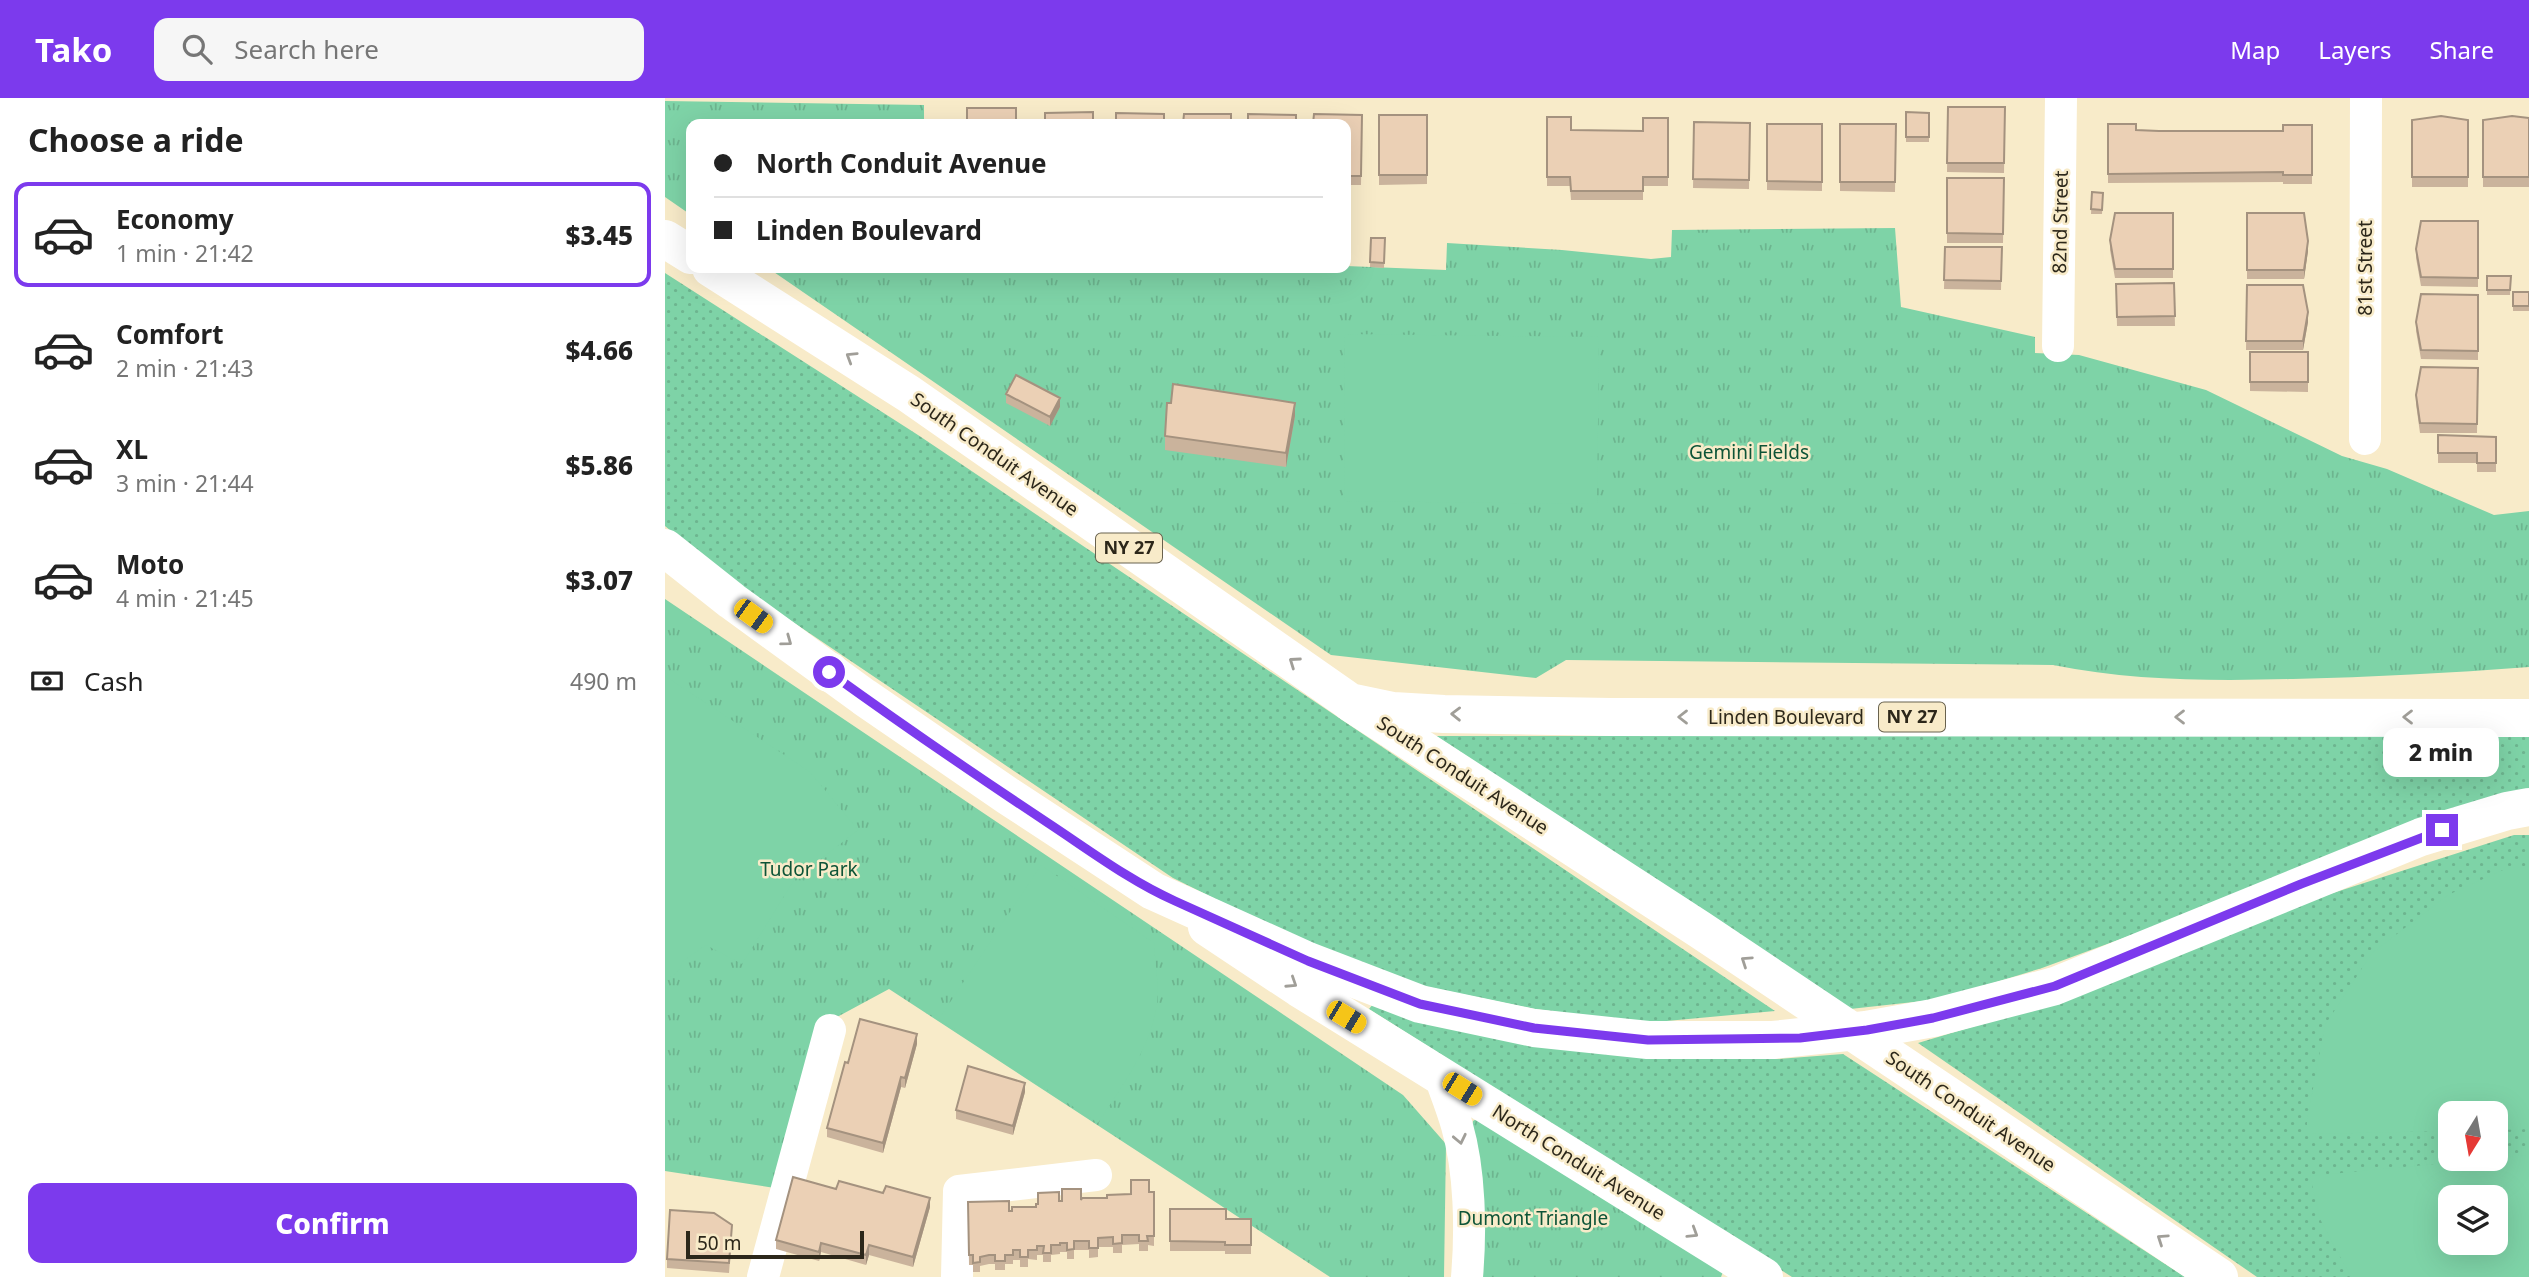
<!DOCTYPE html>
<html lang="en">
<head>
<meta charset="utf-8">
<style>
	:root { --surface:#fff; --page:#f6f6f6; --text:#222; --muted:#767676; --line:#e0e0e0; --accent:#7c3aed }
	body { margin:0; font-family:"Noto Sans",sans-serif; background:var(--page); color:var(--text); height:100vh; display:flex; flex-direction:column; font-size:26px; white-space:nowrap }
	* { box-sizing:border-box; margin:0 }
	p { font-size:23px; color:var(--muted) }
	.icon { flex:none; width:38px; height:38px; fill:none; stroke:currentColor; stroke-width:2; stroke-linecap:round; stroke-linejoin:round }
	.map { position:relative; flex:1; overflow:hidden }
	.side { display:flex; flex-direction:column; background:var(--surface); width:665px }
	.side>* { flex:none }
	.guide { position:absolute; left:21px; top:21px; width:665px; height:154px; border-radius:14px; box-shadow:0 7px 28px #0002; display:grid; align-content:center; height:154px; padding:0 28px; background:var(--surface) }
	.needle { width:46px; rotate:191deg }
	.buttons { position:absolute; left:1773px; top:1003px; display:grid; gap:14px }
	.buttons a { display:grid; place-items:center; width:70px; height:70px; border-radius:14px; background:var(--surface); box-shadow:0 7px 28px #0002; font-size:35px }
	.scale { position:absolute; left:21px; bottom:18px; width:178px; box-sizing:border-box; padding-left:7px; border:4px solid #2c271a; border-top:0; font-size:19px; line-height:24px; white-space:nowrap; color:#2c271a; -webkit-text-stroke:5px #f8ebc9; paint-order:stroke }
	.end { position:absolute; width:32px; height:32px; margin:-16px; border:9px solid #7c3aed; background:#fff; box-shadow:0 0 0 4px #fff }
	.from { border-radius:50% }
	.bubble { position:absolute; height:49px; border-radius:14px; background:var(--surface); box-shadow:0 7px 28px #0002; font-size:23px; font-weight:800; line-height:49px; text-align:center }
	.car { position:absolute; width:21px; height:42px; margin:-21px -10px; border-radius:9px; box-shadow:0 0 5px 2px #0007; background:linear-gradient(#f5c518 24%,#345 0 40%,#f5c518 0 76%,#345 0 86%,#f5c518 0) }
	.guide b { display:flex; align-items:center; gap:24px; height:66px; font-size:26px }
	.guide b+b { border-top:2px solid var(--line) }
	.guide i { width:18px; height:18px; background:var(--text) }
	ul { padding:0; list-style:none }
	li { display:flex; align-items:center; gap:21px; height:105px; margin:0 14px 10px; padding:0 14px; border:4px solid transparent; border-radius:14px }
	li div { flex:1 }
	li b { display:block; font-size:26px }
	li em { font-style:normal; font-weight:800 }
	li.on { border-color:var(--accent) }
	li>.icon { width:63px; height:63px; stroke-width:1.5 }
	h2 { padding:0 28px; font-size:32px; line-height:84px }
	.pay { display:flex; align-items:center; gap:18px; height:77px; padding:0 28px; font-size:26px }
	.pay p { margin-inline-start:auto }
	.primary-button { display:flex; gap:14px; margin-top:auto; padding:14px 28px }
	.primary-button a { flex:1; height:80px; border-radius:14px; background:var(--accent); color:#fff; font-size:28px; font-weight:800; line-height:80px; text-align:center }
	header { display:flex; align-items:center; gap:42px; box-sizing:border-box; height:98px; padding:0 35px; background:var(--accent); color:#fff }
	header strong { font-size:33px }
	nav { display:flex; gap:38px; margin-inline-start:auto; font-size:24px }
	.search { width:490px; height:63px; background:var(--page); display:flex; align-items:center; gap:18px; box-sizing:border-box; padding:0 24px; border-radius:14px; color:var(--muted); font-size:26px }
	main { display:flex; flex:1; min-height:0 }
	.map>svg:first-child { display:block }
	.grass { fill:url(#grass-dots); fill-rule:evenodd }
	.park { fill:url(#park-tufts) }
	.pitch { fill:#7ed3a7; fill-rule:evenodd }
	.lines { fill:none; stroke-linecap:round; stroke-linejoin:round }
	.minor { stroke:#fff; stroke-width:32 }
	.major { stroke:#fff; stroke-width:38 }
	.highway { stroke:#fff; stroke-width:38 }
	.wall { fill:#cab39c }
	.shaded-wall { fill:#a4927f }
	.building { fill:#ebd0b5; stroke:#a4927f; stroke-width:2 }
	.oneway { stroke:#a09e98 }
	.route { stroke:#7c3aed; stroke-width:9 }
	.labels { text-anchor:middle; stroke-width:5; stroke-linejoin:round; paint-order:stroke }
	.shield { fill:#f8ebc9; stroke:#69624e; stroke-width:2 }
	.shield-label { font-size:18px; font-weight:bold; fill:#2c271a }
	.street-label { font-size:19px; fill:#2c271a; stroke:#f8ebc9 }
	.park-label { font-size:19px; fill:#0d5437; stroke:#f8ebc9 }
</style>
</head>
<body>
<header>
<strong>Tako</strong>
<div class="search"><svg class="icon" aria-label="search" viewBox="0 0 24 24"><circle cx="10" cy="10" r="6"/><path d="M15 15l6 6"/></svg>Search here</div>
<nav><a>Map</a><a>Layers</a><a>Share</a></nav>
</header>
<main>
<section class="side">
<h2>Choose a ride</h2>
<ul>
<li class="on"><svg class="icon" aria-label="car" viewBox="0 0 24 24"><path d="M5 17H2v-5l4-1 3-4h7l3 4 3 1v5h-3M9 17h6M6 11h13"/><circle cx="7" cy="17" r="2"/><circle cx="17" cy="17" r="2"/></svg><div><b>Economy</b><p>1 min · 21:42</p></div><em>$3.45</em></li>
<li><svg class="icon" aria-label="car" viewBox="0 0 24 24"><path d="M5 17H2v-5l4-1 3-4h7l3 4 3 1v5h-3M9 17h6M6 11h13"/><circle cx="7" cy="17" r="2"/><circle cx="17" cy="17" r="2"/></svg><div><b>Comfort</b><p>2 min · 21:43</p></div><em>$4.66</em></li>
<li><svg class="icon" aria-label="car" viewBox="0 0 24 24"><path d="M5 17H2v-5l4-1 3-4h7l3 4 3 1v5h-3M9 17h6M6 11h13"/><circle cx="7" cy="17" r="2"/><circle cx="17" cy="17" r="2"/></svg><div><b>XL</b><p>3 min · 21:44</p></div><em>$5.86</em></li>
<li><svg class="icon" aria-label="car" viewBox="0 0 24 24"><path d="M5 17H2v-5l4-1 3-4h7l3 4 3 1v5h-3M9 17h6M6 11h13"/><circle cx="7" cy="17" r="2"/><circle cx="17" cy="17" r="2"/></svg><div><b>Moto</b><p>4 min · 21:45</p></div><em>$3.07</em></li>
</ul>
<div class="pay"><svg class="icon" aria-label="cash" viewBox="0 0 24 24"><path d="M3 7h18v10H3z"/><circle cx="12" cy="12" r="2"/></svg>Cash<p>490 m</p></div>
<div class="primary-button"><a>Confirm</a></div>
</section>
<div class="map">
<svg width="1864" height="1179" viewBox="0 0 1864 1179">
	<defs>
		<pattern id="grass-dots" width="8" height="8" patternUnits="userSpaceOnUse" patternTransform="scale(1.75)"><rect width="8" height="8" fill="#7ed3a7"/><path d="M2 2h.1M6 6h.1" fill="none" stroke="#6db58f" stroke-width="1.8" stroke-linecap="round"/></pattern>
		<pattern id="park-tufts" width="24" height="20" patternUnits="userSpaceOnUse" patternTransform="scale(1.75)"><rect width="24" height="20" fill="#7ed3a7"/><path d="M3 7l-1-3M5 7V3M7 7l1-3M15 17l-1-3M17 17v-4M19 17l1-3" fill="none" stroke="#6db58f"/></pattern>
	</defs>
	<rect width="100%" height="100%" fill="#f8ebc9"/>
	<!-- grass -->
	<path class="grass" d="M0 175 253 337 1110 913 980 925 870 911 758 888 656 853 508 780 61 479 0 428Z
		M771 638H1864V691L1377 870 1276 901 1185 911Z
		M1849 737H1864V1179H1592L1253 945 1387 905 1618 811ZM1785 1015H1830V1060H1785ZM1785 1099H1830V1144H1785Z
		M712 901 983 954 1112 961 1178 956 1520 1179H1127L704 911Z"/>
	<!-- park -->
	<path class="park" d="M0 3 259 7V26H26V117L0 99Z
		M1230 130 1236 209 1370 239V255L1414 257 1541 292 1677 358 1722 371 1829 417 1864 413V569C1785 575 1707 579 1628 581 1548 583 1467 583 1388 567L901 562 871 580 666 557 103 170H681V168L781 172 782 145 897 152 986 161 1006 159 1007 132Z
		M0 501 738 997 781 1046 779 1179H665L224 891 161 925 116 1091 0 1073Z
		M813 1020 1058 1174 1056 1179H813L807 1028 808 1023Z"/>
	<!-- pitch -->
	<path class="pitch" d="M680 236 934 239 932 406 679 403Z
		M0 578 145 674 193 732 129 782 77 866 41 847 17 864 15 871 0 884Z
		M376 767 489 845C490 864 494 885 492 905 487 949 456 989 433 1025L274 921Z
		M1838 772H1864V1031L1831 1032 1830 1015H1785V1033L1642 1036V1022L1660 927 1707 855 1783 797Z
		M1864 1057V1179H1686L1655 1121 1645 1078ZM1785 1099H1830V1144H1785Z"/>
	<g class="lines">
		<!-- minor -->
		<path class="minor" d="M1393 248 1396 0
			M1700 341 1701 0
			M774 976C780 993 787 1010 792 1028 805 1073 806 1132 802 1179
			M98 1179 165 932
			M292 1179 294 1093 431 1077"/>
		<!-- major -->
		<path class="major" d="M686 605 1034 831 1554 1179
			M542 829 634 890 1099 1179"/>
		<!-- highway -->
		<path class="highway" d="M0 141 26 157
			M46 170 244 296 685 604 728 613 779 616 946 619 1864 620
			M0 450 67 503 199 599 343 698 488 793 643 863 755 906 869 930 983 942H1108L1201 932 1268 920 1390 888 1756 739 1842 713 1864 709"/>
	</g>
	<!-- wall -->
	<path class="wall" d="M1283 9H1340L1339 75 1282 74Z
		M1241 14 1264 15V44H1241Z
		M697 17 696 87H681V26Z
		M714 17H762V86L714 87Z
		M882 19 906 32 978 33 1003 20V88H978V102H906L905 88H882Z
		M1864 20V89H1818V22Z
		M1747 22H1803V89H1747Z
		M1029 24 1085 25 1084 91 1028 90Z
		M1102 26H1157V93L1102 92Z
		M1175 26H1231L1230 94 1175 93Z
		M1443 26 1471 32 1618 33 1647 27V86H1618V84L1443 85Z
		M1282 80H1339L1338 145H1282Z
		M1427 94 1438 95 1437 116H1426Z
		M1508 115V180H1450L1445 152V142Z
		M1582 115 1643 153 1639 181H1582Z
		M1813 123V189L1756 188 1751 160V151Z
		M706 140H720L719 170 705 169Z
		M1280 149H1337L1336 192 1279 191Z
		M1822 178H1846L1845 197H1822Z
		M1509 185 1510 228H1452L1451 186Z
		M1582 187 1643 224 1638 252H1581Z
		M1848 194H1864V213H1848Z
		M1813 197V262L1756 261 1751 233V224Z
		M1585 254H1643V294L1585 293Z
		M1813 270 1812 335H1755L1751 306V297Z
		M341 296 395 309 385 328 341 305Z
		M630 318 621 369 500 352V338Z
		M1773 337 1831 339V374H1812V365H1773Z
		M252 946 240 990 236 989 218 1055 162 1039V1030L183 965Z
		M360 994 348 1037 291 1021V1012Z
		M171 1091 265 1109 248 1169 204 1157 201 1167 156 1154 154 1163 111 1151V1142Z
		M489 1094V1148L483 1147V1153H474V1146L457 1147V1155H448V1149H433V1159L424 1160V1152H409V1161H402V1154H395V1156L386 1157V1164H378V1157H372V1162L363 1161V1169H355V1162H348V1166H340V1172H330V1166H324L315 1168V1174H308V1167H304L303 1104 344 1113 371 1109 394 1103 416 1102Z
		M505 1111 561 1121H586V1156H560V1153H505Z
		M67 1136 64 1175 2 1170V1161Z"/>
	<!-- shaded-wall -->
	<path class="shaded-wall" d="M1643 143V153L1639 181V172Z
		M1643 214V224L1638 252V243Z
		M395 300V309L385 328V319Z
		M630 305V318L621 369V355Z
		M252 936V946L240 990V980Z
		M236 979V989L218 1055V1045Z
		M360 985V994L348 1037V1028Z
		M265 1100V1109L248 1169V1159Z
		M156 1145V1154L154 1163V1154Z
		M204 1147V1157L201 1167V1157Z"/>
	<!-- building -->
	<path class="building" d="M1283 9H1340L1339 65H1282Z
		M302 10H351V26H302Z
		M428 14V26H380V15Z
		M1241 14 1264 15V39H1241Z
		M451 15 499 16V26H451Z
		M519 16H566V26H518Z
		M583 16 631 17V26H583Z
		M649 16 697 17 696 78H681V26H648Z
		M714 17H762V77H714Z
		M1776 18 1803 22V79H1747V22Z
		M1847 18 1864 20V79H1818V22Z
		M882 19H906V32L978 33V20H1003V79H978V93H906L905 79H882Z
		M1029 24 1085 25 1084 82 1028 81Z
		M1102 26H1157V84L1102 83Z
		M1175 26H1231L1230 84H1175Z
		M1443 26H1471V32L1494 33H1618V27H1647V77H1618V74L1443 76Z
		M1282 80H1339L1338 136 1282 135Z
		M1427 94 1438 95 1437 112 1426 111Z
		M1450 115H1508V171H1450L1445 142Z
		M1582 115H1639L1643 143 1639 172H1582Z
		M1756 123H1813V180L1756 179 1751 151Z
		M706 140H720L719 165 705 164Z
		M1280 149H1337L1336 183 1279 182Z
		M1822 178H1846L1845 192H1822Z
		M1509 185 1510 218 1452 219 1451 186Z
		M1582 187H1638L1643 214 1638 243H1581Z
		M1848 194H1864V208H1848Z
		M1756 196 1813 197V253L1756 252 1751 224Z
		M1585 254H1643V284H1585Z
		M1756 269 1813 270 1812 326 1755 325 1751 297Z
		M351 277 395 300 385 319 341 296Z
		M508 286 630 305 621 355 500 338 502 305H506Z
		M1773 337 1831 339V365H1812V355H1773Z
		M195 921 252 936 240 980 236 979 218 1045 162 1030 180 964 183 965Z
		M303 968 360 985 348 1028 291 1012Z
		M128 1079 171 1091 174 1083 218 1095 221 1088 265 1100 248 1159 204 1147 201 1157 156 1145 154 1154 111 1142Z
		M466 1082H484V1094H489V1138H482L483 1143H474V1137H457V1145L448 1146V1139L433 1140V1150H424V1143H409V1151L402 1152V1145H395V1147H386V1155H378L379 1148H372V1152H363V1159H355V1152H348V1157H340V1163H330V1157H324L315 1159V1164L308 1165V1157H304L303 1104 344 1103V1113H347V1109H371V1106H373V1095L394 1094V1103H397V1091H416V1102L417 1100H442V1097L466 1096Z
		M505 1111H561V1121H586V1147H560V1144L505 1143Z
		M5 1112 49 1115 67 1127 64 1165 2 1161Z"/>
	<!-- one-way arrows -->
	<defs><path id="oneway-chevron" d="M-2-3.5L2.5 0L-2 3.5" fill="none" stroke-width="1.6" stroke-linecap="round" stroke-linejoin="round" transform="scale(1.75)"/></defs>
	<g class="oneway">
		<use href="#oneway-chevron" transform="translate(186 259) rotate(-148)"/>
		<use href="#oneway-chevron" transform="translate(122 543) rotate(36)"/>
		<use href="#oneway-chevron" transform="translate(629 564) rotate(-145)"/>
		<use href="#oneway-chevron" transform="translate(791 616) rotate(-179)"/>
		<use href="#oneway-chevron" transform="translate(1018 619) rotate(-180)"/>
		<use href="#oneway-chevron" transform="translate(1515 619) rotate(-180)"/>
		<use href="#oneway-chevron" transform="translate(1743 619) rotate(-180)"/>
		<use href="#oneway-chevron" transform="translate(1081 863) rotate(-146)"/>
		<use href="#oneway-chevron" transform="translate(627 885) rotate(33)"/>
		<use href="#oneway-chevron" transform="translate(795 1041) rotate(78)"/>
		<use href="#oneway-chevron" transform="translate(1028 1135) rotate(32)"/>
		<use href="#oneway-chevron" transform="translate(1497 1141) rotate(-146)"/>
	</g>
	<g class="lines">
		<!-- route -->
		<path class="route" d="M164 574C236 626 309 676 383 725 424 752 465 783 510 803L643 863 755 906 869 930 983 942 1135 940 1202 932 1268 920 1390 888 1636 786 1777 732"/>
	</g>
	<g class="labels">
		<!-- shield labels -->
		<g class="shield">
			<rect x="431" y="435.5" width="66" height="29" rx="5"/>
			<rect x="1214" y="604.5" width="66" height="29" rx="5"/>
		</g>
		<g class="shield-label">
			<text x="464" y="456">NY 27</text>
			<text x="1247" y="625">NY 27</text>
		</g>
		<!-- street labels -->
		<g class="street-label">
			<text transform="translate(1395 124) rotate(-89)" y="7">82nd Street</text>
			<text transform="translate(1700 170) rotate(-90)" y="7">81st Street</text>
			<text transform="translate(330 356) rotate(35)" y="7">South Conduit Avenue</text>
			<text x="1121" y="626">Linden Boulevard</text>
			<text transform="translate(798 677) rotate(33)" y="7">South Conduit Avenue</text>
			<text transform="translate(1306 1013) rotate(34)" y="7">South Conduit Avenue</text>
			<text transform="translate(914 1064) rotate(32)" y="7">North Conduit Avenue</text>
		</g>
		<!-- park labels -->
		<g class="park-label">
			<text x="1084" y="361">Gemini Fields</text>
			<text x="144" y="778">Tudor Park</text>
			<text x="868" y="1127">Dumont Triangle</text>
		</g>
	</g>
</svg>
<div class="buttons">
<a><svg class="needle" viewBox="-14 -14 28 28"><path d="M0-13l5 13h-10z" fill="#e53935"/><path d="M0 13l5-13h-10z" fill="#767676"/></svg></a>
<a><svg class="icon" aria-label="layers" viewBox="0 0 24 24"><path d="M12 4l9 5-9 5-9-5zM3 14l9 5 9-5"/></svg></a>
</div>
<div class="scale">50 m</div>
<i class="end from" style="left:164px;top:574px"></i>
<i class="end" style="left:1777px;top:732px"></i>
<div class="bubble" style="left:1718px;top:630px;width:116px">2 min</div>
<i class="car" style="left:88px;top:518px;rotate:126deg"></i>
<i class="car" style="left:681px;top:919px;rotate:121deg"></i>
<i class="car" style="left:797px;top:991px;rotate:122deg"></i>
<div class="guide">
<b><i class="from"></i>North Conduit Avenue</b>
<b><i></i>Linden Boulevard</b>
</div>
</div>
</main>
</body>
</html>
